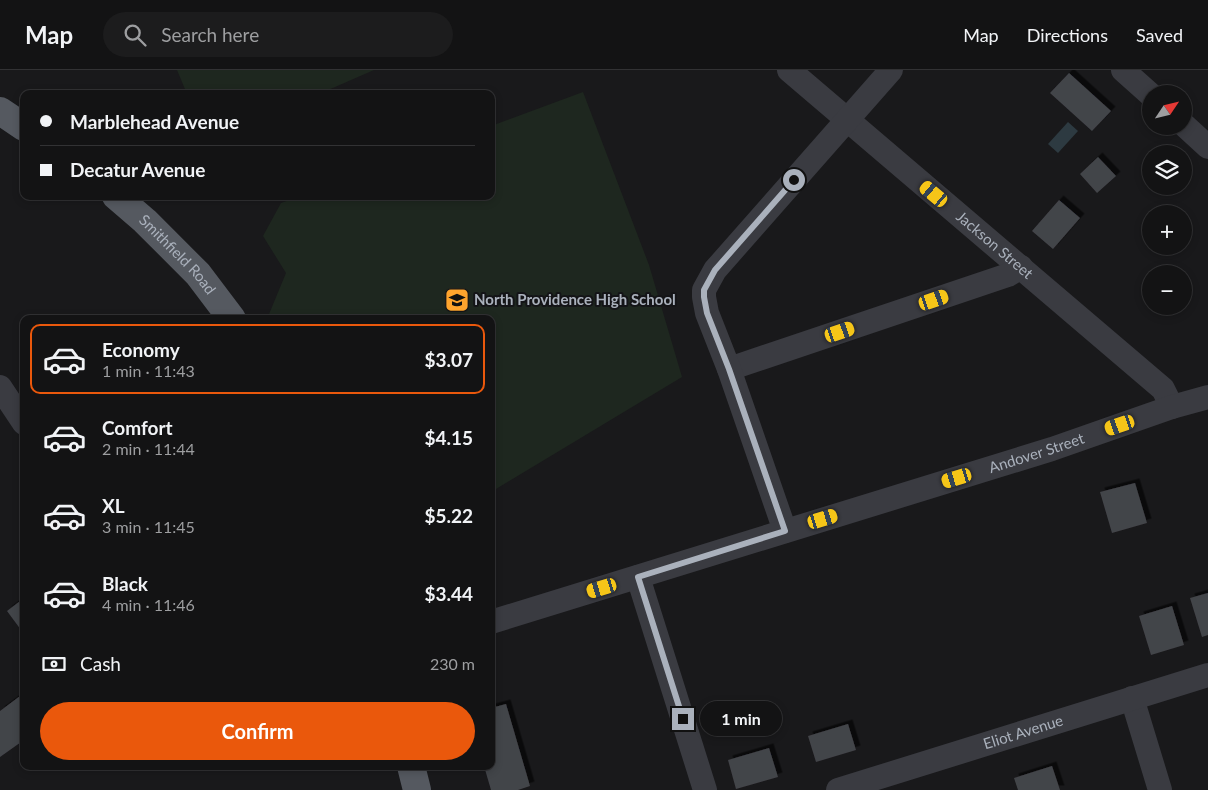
<!DOCTYPE html>
<html lang="en">
<head>
<meta charset="utf-8">
<style>
	:root { --surface:#131314; --page:#1c1c1d; --text:#f1f3f6; --muted:#9d9ea0; --line:#323234; --accent:#ea580c }
	body { margin:0; font-family:Lato,sans-serif; background:var(--page); color:var(--text); height:100vh; display:flex; flex-direction:column; font-size:19px; white-space:nowrap }
	* { box-sizing:border-box; margin:0 }
	p { font-size:16px; color:var(--muted) }
	.icon { flex:none; width:28px; height:28px; fill:none; stroke:currentColor; stroke-width:2; stroke-linecap:round; stroke-linejoin:round }
	.map { position:relative; flex:1; overflow:hidden }
	.sheet { position:absolute; left:20px; top:245px; width:475px; height:455px; display:flex; flex-direction:column; background:var(--surface); border-radius:10px; box-shadow:0 2px 8px #0003,0 0 0 1px var(--line) }
	.sheet>* { flex:none }
	.banner { position:absolute; left:20px; top:20px; width:475px; height:110px; border-radius:10px; box-shadow:0 2px 8px #0003,0 0 0 1px var(--line); display:grid; align-content:center; height:110px; padding:0 20px; background:var(--surface) }
	.needle { width:32px; rotate:55deg }
	.controls { position:absolute; left:1142px; top:15px; display:grid; gap:10px }
	.controls a { display:grid; place-items:center; width:50px; height:50px; border-radius:50%; background:var(--surface); box-shadow:0 2px 8px #0003,0 0 0 1px var(--line); font-size:25px }
	.end { position:absolute; width:22px; height:22px; margin:-11px; border:6px solid #aab1bc; background:#111; box-shadow:0 0 0 2px #111 }
	.from { border-radius:50% }
	.bubble { position:absolute; height:35px; border-radius:18px; background:var(--surface); box-shadow:0 2px 8px #0003,0 0 0 1px var(--line); font-size:16px; font-weight:700; line-height:35px; text-align:center }
	.car { position:absolute; width:15px; height:30px; margin:-15px -8px; border-radius:6px; box-shadow:0 0 4px 1px #0007; background:linear-gradient(#f5c518 24%,#345 0 40%,#f5c518 0 76%,#345 0 86%,#f5c518 0) }
	.banner b { display:flex; align-items:center; gap:18px; height:48px; font-size:19px }
	.banner b+b { border-top:1px solid var(--line) }
	.banner i { width:12px; height:12px; background:var(--text) }
	ul { padding:9px 0 0; list-style:none }
	li { display:flex; align-items:center; gap:15px; height:70px; margin:0 10px 8px; padding:0 10px; border:2px solid transparent; border-radius:10px }
	li div { flex:1 }
	li b { display:block; font-size:19px }
	li em { font-style:normal; font-weight:700 }
	li.current { border-color:var(--accent) }
	li>.icon { width:45px; height:45px; stroke-width:1.5 }
	.pay { display:flex; align-items:center; gap:12px; height:55px; padding:0 20px; font-size:19px }
	.pay p { margin-inline-start:auto }
	.primary-button { display:flex; gap:10px; margin-top:auto; padding:10px 20px }
	.primary-button a { flex:1; height:58px; border-radius:30px; background:var(--accent); color:#fff; font-size:20px; font-weight:700; line-height:58px; text-align:center }
	header { display:flex; align-items:center; gap:30px; box-sizing:border-box; height:70px; padding:0 25px; background:var(--surface); border-bottom:1px solid var(--line) }
	header strong { font-size:24px }
	nav { display:flex; gap:28px; margin-inline-start:auto; font-size:18px }
	.search { width:350px; height:45px; background:var(--page); display:flex; align-items:center; gap:12px; box-sizing:border-box; padding:0 18px; border-radius:28px; color:var(--muted); font-size:19px }
	.map>svg:first-child { display:block }
	.green { fill:#1e271f }
	.water { fill:#2d3a41 }
	.building { fill:#434449; filter:url(#shadow) }
	.lines { fill:none; stroke-linecap:round; stroke-linejoin:round }
	.minor { stroke:#3a3b41; stroke-width:24 }
	.major { stroke:#555960; stroke-width:28 }
	.route { stroke:#aab1bc; stroke-width:6 }
	.labels { text-anchor:middle; stroke-width:4; stroke-linejoin:round; paint-order:stroke }
	.street-label { font-size:15px; fill:#aab1bc; stroke:#141417 }
	.poi-label { font-size:15px; font-weight:bold; fill:#aab1bc; stroke:#141417; text-anchor:start }
</style>
</head>
<body>
<header>
<strong>Map</strong>
<div class="search"><svg class="icon" aria-label="search" viewBox="0 0 24 24"><circle cx="10" cy="10" r="6"/><path d="M15 15l6 6"/></svg>Search here</div>
<nav><a>Map</a><a>Directions</a><a>Saved</a></nav>
</header>
<div class="map">
<svg width="1208" height="720" viewBox="0 0 1208 720">
	<defs>
		<filter id="shadow"><feDropShadow dx="4.5" dy="-4.5" stdDeviation="0" flood-color="#0009"/></filter>
	</defs>
	<rect width="100%" height="100%" fill="#19191b"/>
	<!-- green -->
	<path class="green" d="M177 0H374L319 24H187Z
		M583 22 649 195 682 307 491 422V249H267L286 203 263 166 281 133 301 126H491V56Z"/>
	<!-- water -->
	<path class="water" d="M1068 52 1078 61 1058 83 1048 74Z"/>
	<!-- building -->
	<path class="building" d="M1069 3 1111 41 1092 61 1050 23Z
		M1098 87 1116 106 1097 123 1080 104Z
		M1059 130 1080 148 1053 179 1032 161Z
		M1135 413 1147 453 1112 463 1100 422Z
		M1208 523V565L1202 567 1190 528Z
		M24 528V564L7 541Z
		M1172 536 1184 575 1151 585 1139 546Z
		M24 623V670L0 687V641Z
		M506 634 530 716 518 720H491L484 696H491V638Z
		M848 654 856 680 816 692 808 666Z
		M769 678 778 707 736 719 728 690Z
		M1052 696 1060 720H1018L1014 708Z"/>
	<g class="lines">
		<!-- minor -->
		<g class="minor">
			<path id="s1" d="M789 0 1163 319 1172 337"/>
			<path d="M1123 0 1151 25"/>
			<path d="M1184 55 1208 77"/>
			<path d="M729 299 1008 205 1021 197"/>
			<path d="M0 317 24 353"/>
			<path d="M785 461 729 299 707 243 704 227V220L715 200 891 0"/>
			<path d="M638 507 705 720"/>
			<path id="s2" d="M491 552 1052 379 1172 337 1208 327"/>
			<path d="M1132 628 1160 720"/>
			<path id="s3" d="M838 720 1208 605"/>
		</g>
		<!-- major -->
		<g class="major">
			<path d="M0 41 24 57"/>
			<path id="s4" d="M116 126 145 151 198 204 232 249"/>
			<path d="M411 696 417 720"/>
		</g>
	</g>
	<g class="lines">
		<!-- route -->
		<path class="route" d="M683 649 638 507 785 461 729 299 707 243 704 227V220L715 200 794 110"/>
	</g>
	<!-- icons -->
	<defs>
		<g id="school-square" transform="scale(1.25)"><rect x="-9" y="-9" width="18" height="18" rx="4" fill="#ffa42d" stroke="#141417"/><path d="M0-5L7-2L0 1L-7-2ZM-4 1L0 2.5L4 1V4Q0 6-4 4Z" fill="#111"/></g>
	</defs>
	<g fill-rule="evenodd">
		<use href="#school-square" x="457" y="230"/>
	</g>
	<g class="labels">
		<!-- street labels -->
		<g class="street-label">
			<text dy="5" stroke="none"><textPath href="#s1" startOffset="270">Jackson Street</textPath></text>
			<text dy="5" stroke="none"><textPath href="#s4" startOffset="85">Smithfield Road</textPath></text>
			<text dy="5" stroke="none"><textPath href="#s2" startOffset="571">Andover Street</textPath></text>
			<text dy="5" stroke="none"><textPath href="#s3" startOffset="194">Eliot Avenue</textPath></text>
		</g>
		<!-- poi labels -->
		<g class="poi-label">
			<text x="474" y="235">North Providence High School</text>
		</g>
	</g>
</svg>
<div class="controls">
<a><svg class="needle" viewBox="-14 -14 28 28"><path d="M0-13l5 13h-10z" fill="#e53935"/><path d="M0 13l5-13h-10z" fill="#9d9ea0"/></svg></a>
<a><svg class="icon" aria-label="layers" viewBox="0 0 24 24"><path d="M12 4l9 5-9 5-9-5zM3 14l9 5 9-5"/></svg></a>
<a>+</a>
<a>−</a>
</div>
<i class="end from" style="left:794px;top:110px"></i>
<i class="end" style="left:683px;top:649px"></i>
<div class="bubble" style="left:700px;top:631px;width:82px">1 min</div>
<i class="car" style="left:934px;top:124px;rotate:310deg"></i>
<i class="car" style="left:934px;top:230px;rotate:71deg"></i>
<i class="car" style="left:840px;top:262px;rotate:71deg"></i>
<i class="car" style="left:1120px;top:355px;rotate:251deg"></i>
<i class="car" style="left:957px;top:408px;rotate:253deg"></i>
<i class="car" style="left:823px;top:449px;rotate:73deg"></i>
<i class="car" style="left:602px;top:518px;rotate:253deg"></i>
<div class="banner">
<b><i class="from"></i>Marblehead Avenue</b>
<b><i></i>Decatur Avenue</b>
</div>
<section class="sheet">
<ul>
<li class="current"><svg class="icon" aria-label="car" viewBox="0 0 24 24"><path d="M5 17H2v-5l4-1 3-4h7l3 4 3 1v5h-3M9 17h6M6 11h13"/><circle cx="7" cy="17" r="2"/><circle cx="17" cy="17" r="2"/></svg><div><b>Economy</b><p>1 min · 11:43</p></div><em>$3.07</em></li>
<li><svg class="icon" aria-label="car" viewBox="0 0 24 24"><path d="M5 17H2v-5l4-1 3-4h7l3 4 3 1v5h-3M9 17h6M6 11h13"/><circle cx="7" cy="17" r="2"/><circle cx="17" cy="17" r="2"/></svg><div><b>Comfort</b><p>2 min · 11:44</p></div><em>$4.15</em></li>
<li><svg class="icon" aria-label="car" viewBox="0 0 24 24"><path d="M5 17H2v-5l4-1 3-4h7l3 4 3 1v5h-3M9 17h6M6 11h13"/><circle cx="7" cy="17" r="2"/><circle cx="17" cy="17" r="2"/></svg><div><b>XL</b><p>3 min · 11:45</p></div><em>$5.22</em></li>
<li><svg class="icon" aria-label="car" viewBox="0 0 24 24"><path d="M5 17H2v-5l4-1 3-4h7l3 4 3 1v5h-3M9 17h6M6 11h13"/><circle cx="7" cy="17" r="2"/><circle cx="17" cy="17" r="2"/></svg><div><b>Black</b><p>4 min · 11:46</p></div><em>$3.44</em></li>
</ul>
<div class="pay"><svg class="icon" aria-label="cash" viewBox="0 0 24 24"><path d="M3 7h18v10H3z"/><circle cx="12" cy="12" r="2"/></svg>Cash<p>230 m</p></div>
<div class="primary-button"><a>Confirm</a></div>
</section>
</div>
</body>
</html>
